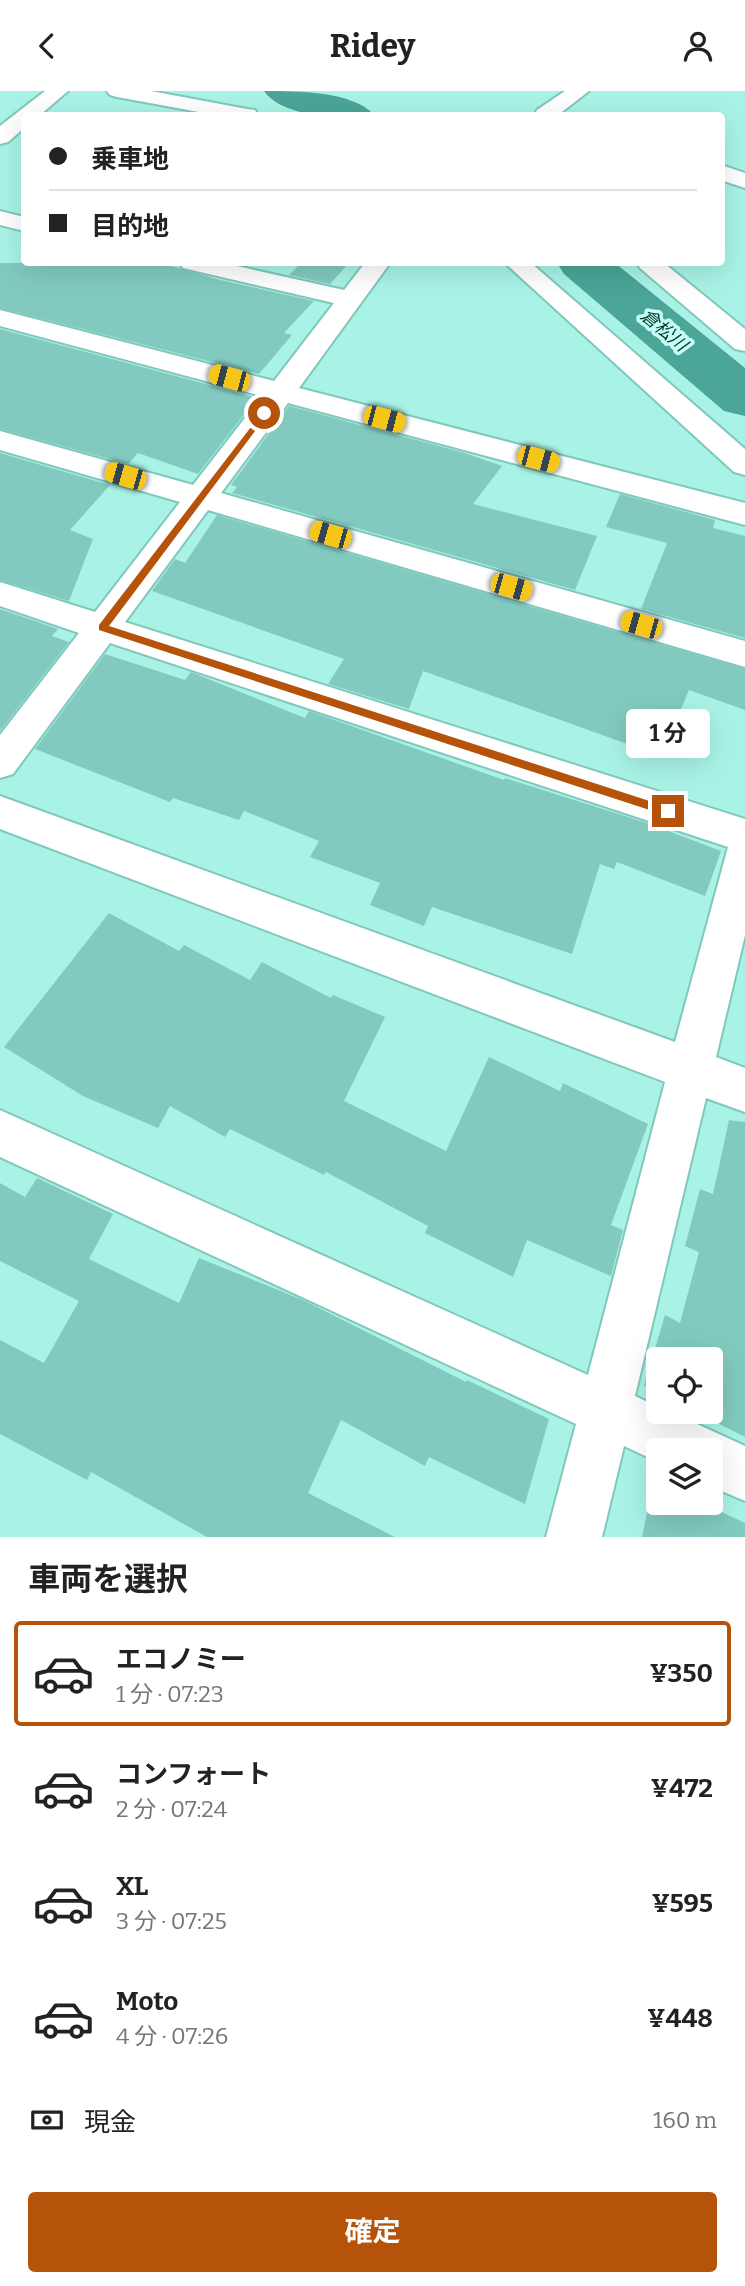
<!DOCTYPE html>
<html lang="ja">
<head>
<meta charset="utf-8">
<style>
	:root { --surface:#fff; --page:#f2f2f2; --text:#222; --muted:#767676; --line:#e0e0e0; --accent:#b45309 }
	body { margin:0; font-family:Bitter,"Noto Sans JP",serif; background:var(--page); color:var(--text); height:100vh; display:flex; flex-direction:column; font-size:26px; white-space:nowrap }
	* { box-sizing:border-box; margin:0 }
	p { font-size:23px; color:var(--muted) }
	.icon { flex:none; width:38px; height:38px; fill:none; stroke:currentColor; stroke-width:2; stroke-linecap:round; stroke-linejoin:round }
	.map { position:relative; height:1446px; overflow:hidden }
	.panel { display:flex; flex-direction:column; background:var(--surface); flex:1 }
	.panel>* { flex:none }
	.top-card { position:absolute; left:21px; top:21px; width:704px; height:154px; border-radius:7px; box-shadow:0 7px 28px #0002; display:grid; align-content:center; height:154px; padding:0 28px; background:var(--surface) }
	.buttons { position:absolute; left:646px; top:1256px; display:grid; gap:14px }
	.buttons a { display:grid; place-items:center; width:77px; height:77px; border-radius:7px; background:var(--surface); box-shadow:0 7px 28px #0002; font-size:35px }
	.end { position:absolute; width:32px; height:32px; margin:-16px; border:9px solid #b45309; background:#fff; box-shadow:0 0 0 4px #fff }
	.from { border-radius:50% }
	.bubble { position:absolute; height:49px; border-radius:7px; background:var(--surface); box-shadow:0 7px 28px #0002; font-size:23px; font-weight:700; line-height:49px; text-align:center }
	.car { position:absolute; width:21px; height:42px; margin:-21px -10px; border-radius:9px; box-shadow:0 0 5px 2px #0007; background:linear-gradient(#f5c518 24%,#345 0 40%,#f5c518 0 76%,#345 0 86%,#f5c518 0) }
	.top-card b { display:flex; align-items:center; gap:24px; height:66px; font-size:26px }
	.top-card b+b { border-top:2px solid var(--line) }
	.top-card i { width:18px; height:18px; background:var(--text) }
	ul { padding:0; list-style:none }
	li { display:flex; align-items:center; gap:21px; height:105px; margin:0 14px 10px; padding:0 14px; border:4px solid transparent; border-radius:7px }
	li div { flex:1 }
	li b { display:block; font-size:26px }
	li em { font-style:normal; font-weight:700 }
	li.current { border-color:var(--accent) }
	li>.icon { width:63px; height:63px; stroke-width:1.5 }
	h2 { padding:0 28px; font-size:32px; line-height:84px }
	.pay { display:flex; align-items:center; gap:18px; height:77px; padding:0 28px; font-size:26px }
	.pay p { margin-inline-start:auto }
	.button { display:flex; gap:14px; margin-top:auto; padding:14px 28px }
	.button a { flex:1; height:80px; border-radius:7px; background:var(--accent); color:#fff; font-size:28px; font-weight:700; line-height:80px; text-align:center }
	header { display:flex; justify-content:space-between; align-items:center; height:91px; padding:0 28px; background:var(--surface); font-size:32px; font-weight:700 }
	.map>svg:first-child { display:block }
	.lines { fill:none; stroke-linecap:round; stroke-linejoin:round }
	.river { fill:#4ba598; fill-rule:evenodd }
	.building { fill:#82cabf }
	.minor-casing { stroke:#80c8bc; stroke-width:4 }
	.minor { fill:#fff; fill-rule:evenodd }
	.route { fill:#b45309 }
	.labels { text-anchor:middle; stroke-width:7; stroke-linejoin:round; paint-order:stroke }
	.far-water-label { font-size:18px; font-style:italic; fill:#0b3631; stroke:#c3fdf3 }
</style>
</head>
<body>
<header><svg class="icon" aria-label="back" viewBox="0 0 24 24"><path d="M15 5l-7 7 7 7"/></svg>Ridey<svg class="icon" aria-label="person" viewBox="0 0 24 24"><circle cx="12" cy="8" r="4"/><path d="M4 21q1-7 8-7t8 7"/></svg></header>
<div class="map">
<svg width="745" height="1446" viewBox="0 0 745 1446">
	<rect width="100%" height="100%" fill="#a9f3e6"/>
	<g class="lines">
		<!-- river -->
		<path class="river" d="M264 0C297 0 353 0 374 24 343 27 284 28 264 0Z
			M557 172H615L745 277V325L724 320 564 183Z"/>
	</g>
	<!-- building -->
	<path class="building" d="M0 172H161L220 189 314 210 284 242 292 244 259 283 0 217Z
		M301 172H349L330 193 289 184Z
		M0 238 243 303 257 307 198 383 138 362 128 373 0 338Z
		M289 315 465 362 502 375 473 413 597 445 575 499 232 402 237 396 231 394Z
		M0 362 110 394 70 439 93 448 69 510 0 489Z
		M620 403 715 429 713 437 745 445V547L641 518 667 452 606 436Z
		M217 424 745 578V619L689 599 661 665 423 580 409 618 328 593 344 568 152 500 175 468 185 472Z
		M0 518 58 538 52 545 69 551 0 640Z
		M105 563 185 589 191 581 305 627 309 620 504 689 505 687 650 733 721 760 705 805 617 771 614 778 600 773 572 863 432 816 424 835 370 814 380 792 310 766 319 750 244 720 239 729 173 707 170 711 35 658Z
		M109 822 179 860 184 854 250 889 262 871 331 907 333 904 385 926 344 1010 446 1060 489 966 560 1000 563 992 648 1033 611 1134 623 1139 611 1185 527 1149 513 1186 425 1142 428 1135 326 1081 324 1084 230 1038 225 1046 170 1015 158 1037 83 1005 4 956Z
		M729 1029 745 1031V1346L696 1321H710V1269H658V1302L644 1295 665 1224 680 1232 699 1161 685 1155 700 1098 713 1103Z
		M37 1087 113 1123 89 1168 179 1212 199 1167 303 1209 466 1291 467 1289 549 1328 525 1413 429 1366 425 1375 341 1329 308 1402 395 1446H207L91 1381 87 1389 0 1343V1249L44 1272 79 1210 0 1170V1092L25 1106Z
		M649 1412H702L745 1432V1446H642Z"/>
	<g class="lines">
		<!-- minor casing -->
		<g class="minor-casing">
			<path id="minor" d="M45 0H68L40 24H24V37L8 51 0 53V35Z
				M107 0H151L247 18 255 19 258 24H215L117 6 110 4Z
				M565 0H589L558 24H535L537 19Z
				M721 74 745 82V97L721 89Z
				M0 120 24 126V140L0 134Z
				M179 172H223L344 199 365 172H390L299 297 745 412V434L288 312 221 402 745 550V576L208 419 125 531 745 728V844L716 966 745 977V1021L706 1007 635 1305 658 1316V1321H671L745 1355V1410L710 1395V1360H658V1371L624 1355 602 1446H546L576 1333 0 1066V1019L588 1284 665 991 0 738V705L675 951 728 756 110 552 13 683 0 687V644L79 542 0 515V491L95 521 180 411 0 359V340L193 394 262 305 0 235V219L274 290 334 212 183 177Z
				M505 172H531L745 358V384L734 381Z
				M637 172H664L745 238V260L735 258 640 177Z"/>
		</g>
		<!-- minor -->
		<use href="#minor" class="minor"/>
	</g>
	<!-- route -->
	<path class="route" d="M264 319 267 324 109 535 668 716 674 720 672 724 668 725 99 539V534Z"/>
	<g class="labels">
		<!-- far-water labels -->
		<g class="far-water-label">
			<text transform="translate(664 239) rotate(40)" y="6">倉松川</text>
		</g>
	</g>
</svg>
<div class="buttons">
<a><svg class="icon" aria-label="locate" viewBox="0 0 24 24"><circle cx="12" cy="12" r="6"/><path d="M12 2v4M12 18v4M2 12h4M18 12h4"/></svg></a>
<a><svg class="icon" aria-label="layers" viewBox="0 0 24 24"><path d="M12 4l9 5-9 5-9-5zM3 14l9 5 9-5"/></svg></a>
</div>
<i class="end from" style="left:264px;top:322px"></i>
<i class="end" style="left:668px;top:720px"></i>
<div class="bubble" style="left:626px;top:618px;width:84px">1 分</div>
<i class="car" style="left:229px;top:287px;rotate:285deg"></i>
<i class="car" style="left:384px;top:328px;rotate:105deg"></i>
<i class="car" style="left:538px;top:368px;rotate:105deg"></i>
<i class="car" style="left:125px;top:385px;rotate:286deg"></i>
<i class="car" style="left:330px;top:444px;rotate:286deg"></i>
<i class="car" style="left:511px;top:496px;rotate:106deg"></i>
<i class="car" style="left:641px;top:534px;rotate:286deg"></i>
<div class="top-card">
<b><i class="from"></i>乗車地</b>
<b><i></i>目的地</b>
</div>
</div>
<section class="panel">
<h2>車両を選択</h2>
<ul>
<li class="current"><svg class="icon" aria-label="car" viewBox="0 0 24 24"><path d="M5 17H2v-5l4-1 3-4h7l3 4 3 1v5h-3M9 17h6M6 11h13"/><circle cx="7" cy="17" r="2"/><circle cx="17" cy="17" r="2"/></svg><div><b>エコノミー</b><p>1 分 · 07:23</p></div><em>¥350</em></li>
<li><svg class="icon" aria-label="car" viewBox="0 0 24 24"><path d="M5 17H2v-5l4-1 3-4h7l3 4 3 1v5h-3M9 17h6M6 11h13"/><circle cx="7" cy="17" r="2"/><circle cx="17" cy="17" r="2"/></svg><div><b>コンフォート</b><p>2 分 · 07:24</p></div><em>¥472</em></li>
<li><svg class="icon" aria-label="car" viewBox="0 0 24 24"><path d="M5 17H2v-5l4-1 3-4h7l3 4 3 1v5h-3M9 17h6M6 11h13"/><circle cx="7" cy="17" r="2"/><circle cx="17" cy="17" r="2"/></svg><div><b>XL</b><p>3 分 · 07:25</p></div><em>¥595</em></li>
<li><svg class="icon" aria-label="car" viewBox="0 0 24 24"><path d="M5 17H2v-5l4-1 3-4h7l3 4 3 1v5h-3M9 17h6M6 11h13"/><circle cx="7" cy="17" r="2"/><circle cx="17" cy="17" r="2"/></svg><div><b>Moto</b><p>4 分 · 07:26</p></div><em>¥448</em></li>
</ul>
<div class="pay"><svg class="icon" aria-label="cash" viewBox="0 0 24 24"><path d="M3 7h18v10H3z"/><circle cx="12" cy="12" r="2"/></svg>現金<p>160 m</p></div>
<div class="button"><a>確定</a></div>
</section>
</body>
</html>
